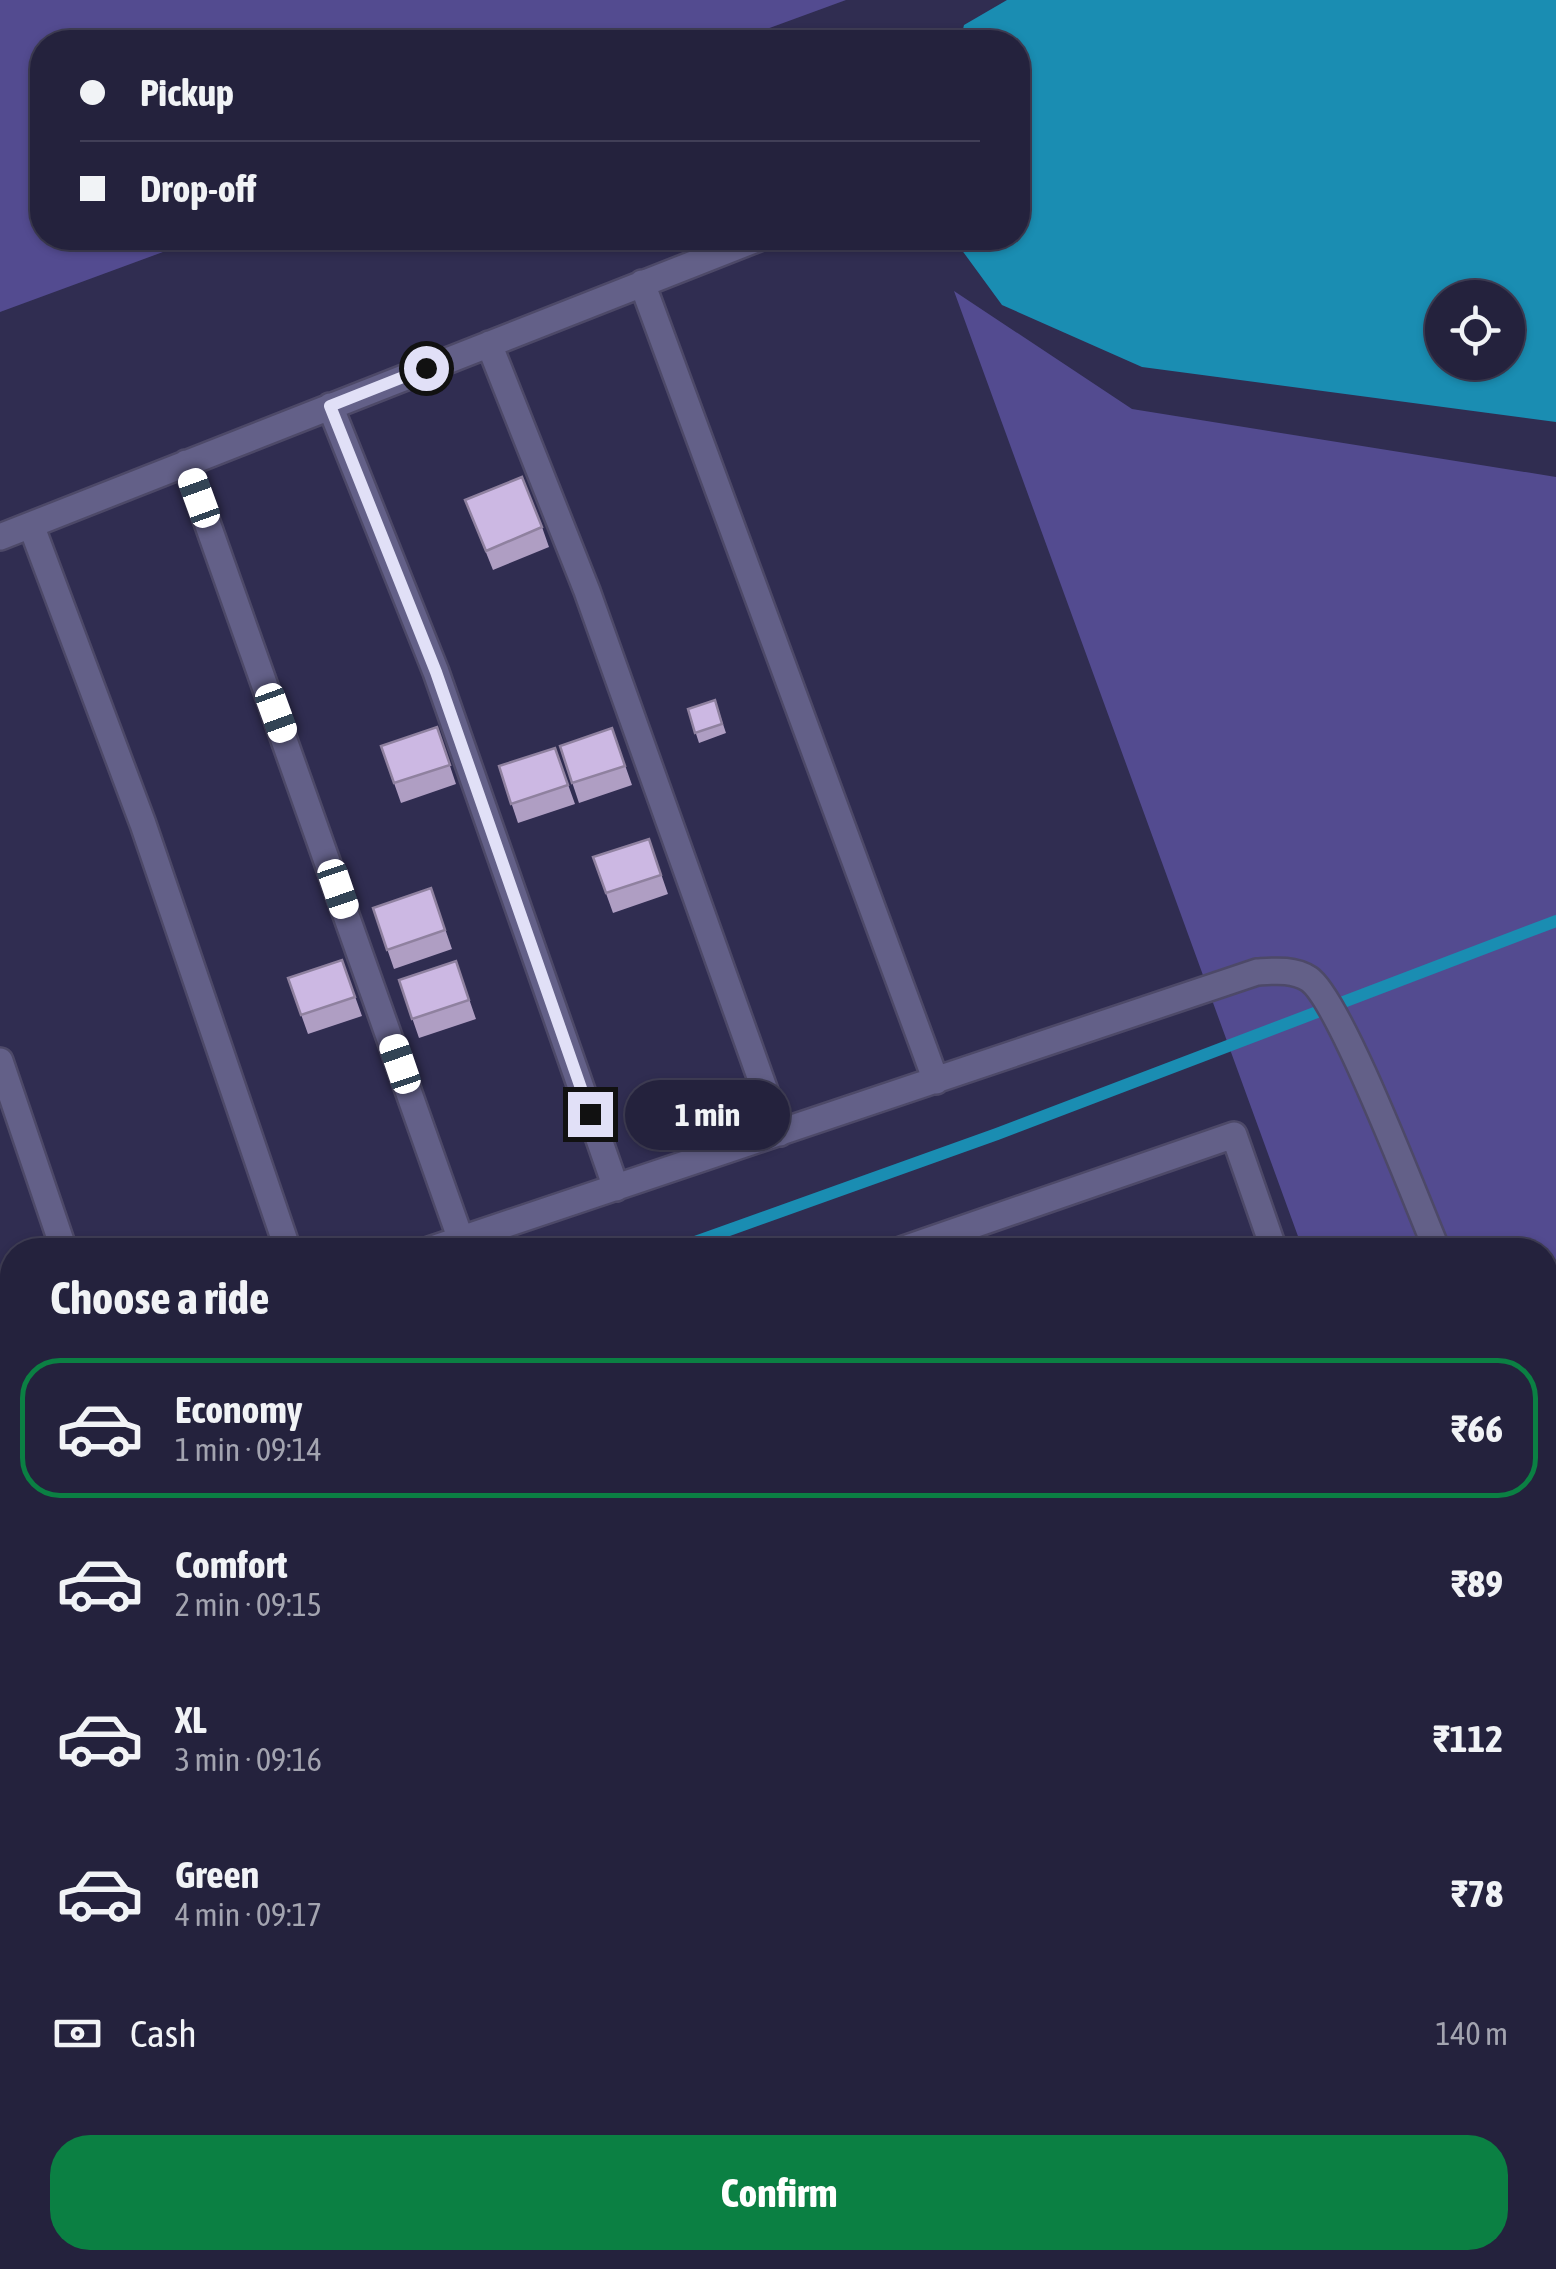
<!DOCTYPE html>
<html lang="en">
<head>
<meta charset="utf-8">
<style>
	:root { --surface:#24223d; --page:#302f48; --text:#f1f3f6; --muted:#a3a4b0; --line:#413f57; --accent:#0b8043 }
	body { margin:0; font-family:"Asap Condensed",sans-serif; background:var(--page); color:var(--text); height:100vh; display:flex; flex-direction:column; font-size:38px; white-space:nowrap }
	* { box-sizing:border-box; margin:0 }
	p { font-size:32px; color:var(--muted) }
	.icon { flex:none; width:55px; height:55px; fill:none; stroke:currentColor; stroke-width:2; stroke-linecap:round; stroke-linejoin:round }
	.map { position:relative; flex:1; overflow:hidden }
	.drawer { position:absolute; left:0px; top:1238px; width:1558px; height:1032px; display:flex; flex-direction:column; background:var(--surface); border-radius:40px 40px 0 0; box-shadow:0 2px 8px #0004,0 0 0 2px var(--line) }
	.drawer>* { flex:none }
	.guide { position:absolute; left:30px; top:30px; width:1000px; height:220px; border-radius:40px; box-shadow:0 2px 8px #0004,0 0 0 2px var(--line); display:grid; align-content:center; height:220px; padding:0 50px; background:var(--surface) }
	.buttons { position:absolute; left:1425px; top:280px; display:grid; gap:20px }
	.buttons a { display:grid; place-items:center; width:100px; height:100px; border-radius:50%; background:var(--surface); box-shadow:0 2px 8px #0004,0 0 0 2px var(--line); font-size:50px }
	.end { position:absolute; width:45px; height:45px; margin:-22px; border:12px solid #e1e0f7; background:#111; box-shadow:0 0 0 5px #111 }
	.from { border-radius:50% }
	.bubble { position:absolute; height:70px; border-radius:35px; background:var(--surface); box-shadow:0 2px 8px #0004,0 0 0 2px var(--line); font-size:32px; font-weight:700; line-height:70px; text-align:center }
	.car { position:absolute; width:30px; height:60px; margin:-30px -15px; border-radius:12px; box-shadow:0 0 8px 2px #0007; background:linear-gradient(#fff 24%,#345 0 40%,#fff 0 76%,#345 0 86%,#fff 0) }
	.guide b { display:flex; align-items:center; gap:35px; height:95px; font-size:38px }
	.guide b+b { border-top:2px solid var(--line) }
	.guide i { width:25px; height:25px; background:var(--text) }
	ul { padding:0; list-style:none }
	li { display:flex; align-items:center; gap:30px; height:140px; margin:0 20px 15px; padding:0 30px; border:5px solid transparent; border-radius:40px }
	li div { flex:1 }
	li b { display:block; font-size:38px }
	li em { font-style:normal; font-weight:700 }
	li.active { border-color:var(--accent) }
	li>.icon { width:90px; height:90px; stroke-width:1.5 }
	h2 { padding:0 50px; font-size:45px; line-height:120px }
	.pay { display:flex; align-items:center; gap:25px; height:110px; padding:0 50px; font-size:38px }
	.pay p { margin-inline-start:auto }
	.action { display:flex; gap:20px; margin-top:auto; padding:20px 50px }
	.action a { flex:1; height:115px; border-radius:40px; background:var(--accent); color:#fff; font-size:40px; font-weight:700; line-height:115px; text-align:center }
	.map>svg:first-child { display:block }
	.green { fill:#534b90 }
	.water { fill:#1a8db2; fill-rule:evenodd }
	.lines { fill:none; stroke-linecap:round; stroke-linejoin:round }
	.stream { stroke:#1a8db2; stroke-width:12 }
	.street-casing { stroke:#4d4968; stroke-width:30 }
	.street { stroke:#636088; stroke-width:25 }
	.wall { fill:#af9ec3 }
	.building { fill:#ccb8e3; stroke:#8f819f; stroke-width:2.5 }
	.route { stroke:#e1e0f7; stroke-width:12 }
</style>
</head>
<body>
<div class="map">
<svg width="1556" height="2269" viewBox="0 0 1556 2269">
	<rect width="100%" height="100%" fill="#302d51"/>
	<!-- green -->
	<path class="green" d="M0 0H846L731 42H42V238H201L0 312Z
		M954 291 1132 409 1556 477V1944L1545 1914V1250H1303Z"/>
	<!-- water -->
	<path class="water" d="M1007 0H1556V422L1142 367 1002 305 953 238H1018V42H960L964 25ZM1442 298H1508V362H1442Z"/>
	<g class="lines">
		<!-- stream -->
		<path class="stream" d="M673 1250 997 1134 1556 921
			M0 1490 12 1486"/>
		<!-- street casing -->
		<g class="street-casing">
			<path id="street" d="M642 283 936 1081
				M489 344 587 591 780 1133
				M330 406 436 672 616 1188
				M186 463 461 1240
				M31 525 143 824 288 1250
				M0 537 759 238
				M0 1061 64 1250
				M429 1250 1257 972C1275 971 1293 969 1309 979 1340 1000 1417 1203 1437 1250
				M901 1250 1234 1135 1274 1250
				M0 1393 12 1389
				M1545 1499 1556 1525
				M0 1561 12 1556
				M0 1754 12 1750
				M0 1930 12 1926
				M1545 2013 1556 2044
				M0 2099 12 2095
				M0 2268 32 2258
				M632 2269 666 2258"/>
		</g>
		<!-- street -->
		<use href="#street" class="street"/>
	</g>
	<!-- wall -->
	<path class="wall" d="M465 500 542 527 549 547 493 570Z
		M715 700 726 733 699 743 688 709Z
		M437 727 456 784 401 803 381 746Z
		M612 728 632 785 579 803 560 746Z
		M555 748 575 804 518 823 499 766Z
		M649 839 668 894 613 913 593 857Z
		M431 888 452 949 394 969 373 908Z
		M342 960 362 1016 308 1034 288 978Z
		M456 961 476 1019 419 1038 399 980Z
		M0 1689 12 1706V1739L0 1743Z"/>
	<!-- building -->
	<path class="building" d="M522 477 542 527 486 551 465 500Z
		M715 700 722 724 695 733 688 709Z
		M437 727 450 765 394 783 381 746Z
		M612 728 625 766 572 783 560 746Z
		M555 748 568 785 511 804 499 766Z
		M649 839 661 875 606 893 593 857Z
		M431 888 445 930 387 950 373 908Z
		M342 960 355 997 301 1015 288 978Z
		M456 961 469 1000 412 1019 399 980Z
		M6 1687 12 1707V1728L0 1732V1689Z"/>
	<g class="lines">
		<!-- route -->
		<path class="route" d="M426 368 330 406 436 672 590 1114"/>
	</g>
</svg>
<div class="buttons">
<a><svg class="icon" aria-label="locate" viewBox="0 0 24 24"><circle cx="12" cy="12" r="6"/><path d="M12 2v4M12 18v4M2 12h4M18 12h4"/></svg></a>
</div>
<i class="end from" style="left:426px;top:368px"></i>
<i class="end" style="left:590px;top:1114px"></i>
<div class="bubble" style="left:625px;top:1080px;width:165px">1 min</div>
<i class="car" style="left:199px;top:498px;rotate:340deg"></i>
<i class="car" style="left:276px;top:713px;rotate:160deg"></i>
<i class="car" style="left:338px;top:889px;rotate:161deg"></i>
<i class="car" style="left:400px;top:1064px;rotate:341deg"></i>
<div class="guide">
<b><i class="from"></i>Pickup</b>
<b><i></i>Drop-off</b>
</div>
<section class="drawer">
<h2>Choose a ride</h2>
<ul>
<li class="active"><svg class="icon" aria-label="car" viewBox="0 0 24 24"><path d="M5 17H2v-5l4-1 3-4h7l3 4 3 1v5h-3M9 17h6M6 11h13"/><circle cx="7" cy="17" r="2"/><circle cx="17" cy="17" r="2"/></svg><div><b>Economy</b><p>1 min · 09:14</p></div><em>₹66</em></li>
<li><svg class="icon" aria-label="car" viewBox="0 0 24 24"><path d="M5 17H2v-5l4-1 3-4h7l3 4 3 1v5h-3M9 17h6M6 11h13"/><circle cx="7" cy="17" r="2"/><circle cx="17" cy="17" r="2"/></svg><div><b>Comfort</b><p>2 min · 09:15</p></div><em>₹89</em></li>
<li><svg class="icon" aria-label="car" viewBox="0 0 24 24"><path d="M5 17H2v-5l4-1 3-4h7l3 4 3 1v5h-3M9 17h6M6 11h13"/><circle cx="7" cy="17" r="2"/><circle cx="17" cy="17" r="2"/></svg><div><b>XL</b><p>3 min · 09:16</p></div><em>₹112</em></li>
<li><svg class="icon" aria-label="car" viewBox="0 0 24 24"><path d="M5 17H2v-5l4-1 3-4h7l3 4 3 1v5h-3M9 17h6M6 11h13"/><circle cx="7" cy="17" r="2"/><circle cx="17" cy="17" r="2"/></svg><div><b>Green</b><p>4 min · 09:17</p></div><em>₹78</em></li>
</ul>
<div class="pay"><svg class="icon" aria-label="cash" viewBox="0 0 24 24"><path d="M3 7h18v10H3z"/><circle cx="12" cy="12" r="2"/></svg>Cash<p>140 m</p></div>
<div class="action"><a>Confirm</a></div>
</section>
</div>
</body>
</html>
